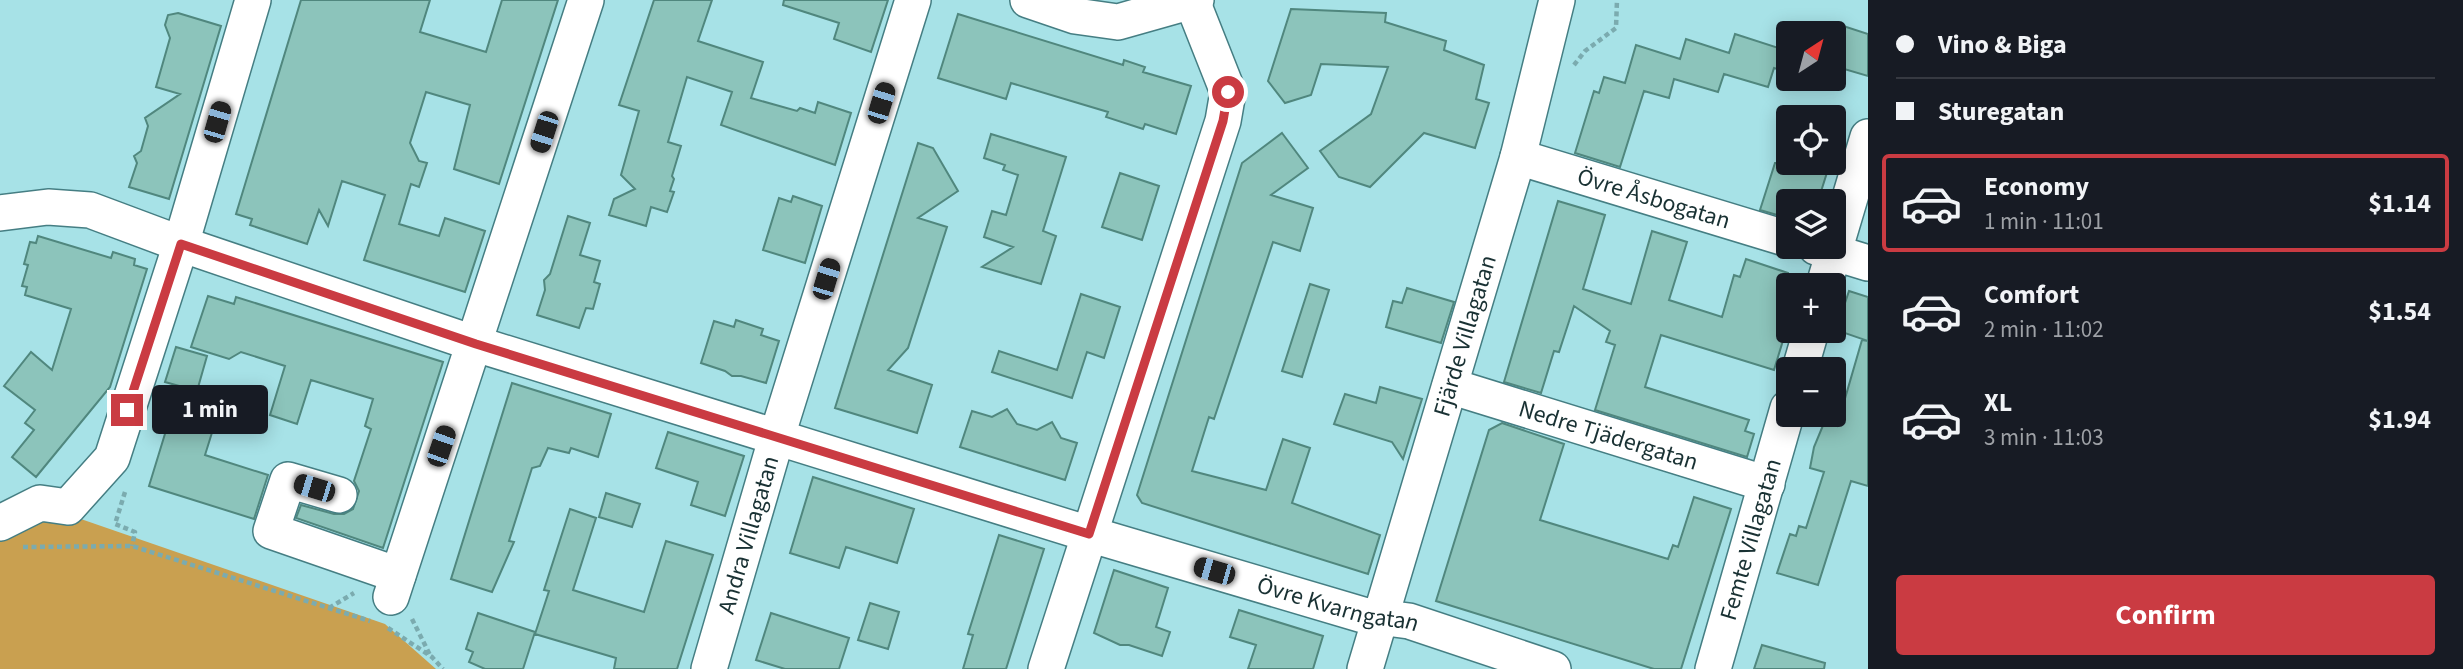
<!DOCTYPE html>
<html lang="en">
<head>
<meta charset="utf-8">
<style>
	:root { --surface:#171b24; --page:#20242c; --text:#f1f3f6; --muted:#9ea1a6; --line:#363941; --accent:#ca3b42 }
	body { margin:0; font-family:"Source Sans 3",sans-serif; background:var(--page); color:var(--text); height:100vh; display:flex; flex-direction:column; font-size:26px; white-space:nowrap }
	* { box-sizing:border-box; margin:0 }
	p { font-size:23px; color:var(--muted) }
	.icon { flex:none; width:38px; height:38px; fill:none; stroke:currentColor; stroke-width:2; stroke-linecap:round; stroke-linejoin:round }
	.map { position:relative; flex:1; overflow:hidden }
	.details { display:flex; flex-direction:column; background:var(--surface); width:595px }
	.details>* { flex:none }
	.banner { display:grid; align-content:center; height:154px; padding:0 28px; background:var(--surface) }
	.needle { width:46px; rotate:36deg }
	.fabs { position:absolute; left:1776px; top:21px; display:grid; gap:14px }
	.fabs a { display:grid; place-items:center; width:70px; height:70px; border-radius:7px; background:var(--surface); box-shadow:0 4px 18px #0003; font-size:35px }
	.end { position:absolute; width:32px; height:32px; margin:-16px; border:9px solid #ca3b42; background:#fff; box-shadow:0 0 0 4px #fff }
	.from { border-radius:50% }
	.bubble { position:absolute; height:49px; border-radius:7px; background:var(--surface); box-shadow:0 4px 18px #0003; font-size:23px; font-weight:700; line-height:49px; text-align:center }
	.car { position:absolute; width:21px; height:42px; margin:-21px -10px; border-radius:9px; box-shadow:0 0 5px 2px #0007; background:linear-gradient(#222 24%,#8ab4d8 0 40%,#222 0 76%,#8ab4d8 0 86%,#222 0) }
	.banner b { display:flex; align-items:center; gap:24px; height:66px; font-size:26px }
	.banner b+b { border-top:2px solid var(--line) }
	.banner i { width:18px; height:18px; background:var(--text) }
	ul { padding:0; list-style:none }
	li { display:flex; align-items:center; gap:21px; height:98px; margin:0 14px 10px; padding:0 14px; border:4px solid transparent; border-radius:7px }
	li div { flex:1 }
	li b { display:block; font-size:26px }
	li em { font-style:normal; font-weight:700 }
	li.selected { border-color:var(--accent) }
	li>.icon { width:63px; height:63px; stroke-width:1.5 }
	.cta { display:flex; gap:14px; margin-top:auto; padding:14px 28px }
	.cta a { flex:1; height:80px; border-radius:7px; background:var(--accent); color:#fff; font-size:28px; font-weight:700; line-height:80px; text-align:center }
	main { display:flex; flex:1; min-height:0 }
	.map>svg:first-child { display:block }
	.green { fill:#c9a050 }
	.building { fill:#8cc4bb; stroke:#50877e; stroke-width:2 }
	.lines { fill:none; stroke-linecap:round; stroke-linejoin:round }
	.minor-casing { stroke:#457e83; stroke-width:38 }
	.path { stroke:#7babaf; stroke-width:4.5; stroke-dasharray:5 3.5; stroke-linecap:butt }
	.minor { stroke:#fff; stroke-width:35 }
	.route { stroke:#ca3b42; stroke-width:9 }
	.labels { text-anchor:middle; stroke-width:6; stroke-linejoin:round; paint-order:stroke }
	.street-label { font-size:24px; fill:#193133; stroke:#e5fcfe }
</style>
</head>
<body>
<main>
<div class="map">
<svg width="1868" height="669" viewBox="0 0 1868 669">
	<rect width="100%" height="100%" fill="#a7e2e7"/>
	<!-- green -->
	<path class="green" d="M0 505 49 508 385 624 436 669H0Z"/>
	<!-- building -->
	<path class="building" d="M301 0H430L420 32 486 52 502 0H558L499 184 454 169 470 105 426 92 410 143 419 161 427 163 419 187 411 184 399 224 439 236 445 218 485 231 465 292 364 260 385 195 342 181 328 226 319 210 307 244 250 225 252 219 236 214Z
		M654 0H712L698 41 763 62 751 98 797 111 800 108 815 113 818 102 851 113 835 165 721 125 732 92 687 77 668 142 681 146 672 176 674 179 670 191 674 192 667 212 651 207 646 226 609 215 614 199 635 189 621 175 639 111 619 105Z
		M784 0H888L871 52 834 39 839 23 783 5Z
		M1291 9 1386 13 1385 22 1446 41 1444 50 1484 65 1476 99 1489 103 1475 148 1424 133 1370 187 1339 177 1320 151 1371 114 1388 67 1321 64 1311 95 1285 103 1268 81Z
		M178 13 221 26 169 199 129 187 137 163 134 156 141 151 148 126 145 118 180 94 156 87 170 38 165 25 168 15Z
		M958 14 1123 65 1124 60 1145 67 1143 72 1191 86 1176 134 1145 124 1143 129 1106 117 1108 112 1011 83 1006 99 938 78Z
		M1834 23 1868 34V76L1834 66Z
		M1735 34 1788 51V72L1774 68 1768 87 1724 74 1718 92 1674 79 1669 98 1644 91 1620 167 1575 153 1594 91 1599 93 1604 77 1625 83 1636 45 1680 59 1686 39 1729 53Z
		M1282 133 1308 168 1271 195 1313 208 1300 251 1273 242 1214 419 1209 417 1192 471 1266 490 1283 439 1310 448 1292 503 1380 535 1368 574 1142 503 1137 495 1242 163Z
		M991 134 1066 157 1043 231 1056 236 1041 284 982 267 1013 247 984 237 992 211 1006 215 1018 175 1003 170 1005 165 984 158Z
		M918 143 933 148 958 191 918 218 947 227 908 348 888 370 932 385 917 433 835 408Z
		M1775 163H1830L1818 201H1788V218L1760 210Z
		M1120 173 1159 186 1142 240 1102 227Z
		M793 196 822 206 805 263 763 250 779 198 791 202Z
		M1558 201 1605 215 1583 289 1631 304 1652 231 1687 242 1669 300 1722 317 1734 275 1740 277 1746 259 1788 273V324L1774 370 1661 335 1645 387 1749 420 1745 431 1754 434 1747 457 1595 410 1615 345 1606 342 1610 331 1574 306 1559 352 1554 351 1541 393 1504 382Z
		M568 216 590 223 580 255 600 261 594 282 600 284 593 309 586 308 579 328 537 315 545 290 544 280 550 274Z
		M38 236 111 258 113 252 135 259 134 265 147 269 110 387 36 477 12 457 34 430 25 423 35 410 4 386 31 352 52 370 71 309 25 295 27 287 22 286 28 265 24 264 30 242 36 243Z
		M1310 284 1329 290 1302 377 1282 371Z
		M1407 288 1454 302 1441 343 1386 327 1393 301 1402 303Z
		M1849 291 1868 297V341L1836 330Z
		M1081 294 1120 307 1104 358 1087 352 1072 398 992 372 999 351 1057 370Z
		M208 296 234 304 236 297 443 362 383 548 296 518 301 505 334 514H344L353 509 359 491 354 481 371 429 365 426 373 399 311 380 297 424 270 415 285 366 241 352 229 359 191 347Z
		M736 320 763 329 761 335 779 341 766 383 741 376H732L725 371 701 363 714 321 734 327Z
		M1862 340 1868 341V486L1851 481 1818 585 1777 573 1790 534 1796 536 1799 526 1806 528 1824 472 1810 468 1814 447 1824 423 1837 426Z
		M176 347 207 356 197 391 165 382Z
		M512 383 611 414 598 457 571 448 569 453 548 448 540 466 532 468 509 541 514 542 492 592 451 579Z
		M1380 387 1422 399 1403 459 1392 442 1334 424 1345 394 1376 403Z
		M1007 409 1017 424 1037 430 1052 422 1061 438 1077 443 1065 480 960 447 972 411 992 417Z
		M172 411 215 423 205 455 268 475 254 519 149 486Z
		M1502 423 1564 444 1540 520 1668 559 1673 545 1678 547 1694 497 1731 509 1681 669H1654L1436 601 1489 430Z
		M668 432 744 456 725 516 691 505 698 482 656 468Z
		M813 477 914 509 897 563 846 547 839 568 790 553Z
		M606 493 640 504 632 527 599 517Z
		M570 509 596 518 573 590 644 612 666 541 713 555 677 669H614L616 658 535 634 549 591 544 590Z
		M999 535 1044 549 1006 669H963L973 635 968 634Z
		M1114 570 1168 588 1156 627 1170 632 1162 656 1129 645H1120L1094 633Z
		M870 603 899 612 888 649 858 640Z
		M1239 610 1323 636 1313 669H1248L1256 645 1230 637Z
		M478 613 535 632 523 669H485L469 662 473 652 466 649Z
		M771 613 849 638 839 669H785L756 660Z
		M1762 645 1825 663 1824 669H1754Z"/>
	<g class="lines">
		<!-- minor casing -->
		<g class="minor-casing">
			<g id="minor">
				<path d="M1028 0 1075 16 1118 22 1196 0"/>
				<path id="s1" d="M1518 157 1788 239"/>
				<path id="s2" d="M0 213 48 207 90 210 181 244 476 344 1089 534 1363 615 1409 621 1553 669"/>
				<path d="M1816 247 1868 263"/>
				<path d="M1824 285 1868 137"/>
				<path d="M1800 369 1811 331"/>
				<path id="s3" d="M1450 386 1767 484"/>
				<path d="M339 495 288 480 271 531 398 575"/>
				<path d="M0 523 40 503 68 507 112 458 181 244 253 0"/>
				<path d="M391 597 586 0"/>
				<path id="s4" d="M709 669 777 436 913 0"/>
				<path d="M1046 669 1223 121 1228 92 1192 1"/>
				<path id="s5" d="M1365 669 1518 157 1557 0"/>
				<path id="s6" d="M1713 669 1788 408"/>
			</g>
		</g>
		<!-- path -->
		<path class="path" d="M1574 65 1585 51 1616 28 1617 0
			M125 492 115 524 135 532 132 546
			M23 547 132 546 370 621
			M329 608 354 593
			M412 619 430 655
			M388 628 432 657 443 669"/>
		<!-- minor -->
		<use href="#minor" class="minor"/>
	</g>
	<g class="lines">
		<!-- route -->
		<path class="route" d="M127 410 181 244 476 344 1089 534 1223 121 1228 92"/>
	</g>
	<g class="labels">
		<!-- street labels -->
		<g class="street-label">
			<text dy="8" stroke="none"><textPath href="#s1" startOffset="142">Övre Åsbogatan</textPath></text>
			<text dy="8" stroke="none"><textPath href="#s5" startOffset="348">Fjärde Villagatan</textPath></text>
			<text dy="8" stroke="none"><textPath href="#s3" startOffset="166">Nedre Tjädergatan</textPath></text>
			<text dy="8" stroke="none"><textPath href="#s4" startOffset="140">Andra Villagatan</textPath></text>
			<text dy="8" stroke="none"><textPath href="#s6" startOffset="135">Femte Villagatan</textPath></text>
			<text dy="8" stroke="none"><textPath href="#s2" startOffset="1400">Övre Kvarngatan</textPath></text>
		</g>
	</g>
</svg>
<div class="fabs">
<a><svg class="needle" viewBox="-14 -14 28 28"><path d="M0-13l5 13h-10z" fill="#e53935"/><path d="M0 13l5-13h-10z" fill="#9ea1a6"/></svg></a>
<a><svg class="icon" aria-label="locate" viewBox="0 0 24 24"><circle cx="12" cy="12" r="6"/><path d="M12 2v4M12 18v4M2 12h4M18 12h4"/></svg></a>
<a><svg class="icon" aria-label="layers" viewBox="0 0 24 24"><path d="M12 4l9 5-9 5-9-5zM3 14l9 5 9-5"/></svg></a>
<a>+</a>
<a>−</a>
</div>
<i class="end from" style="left:1228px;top:92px"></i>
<i class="end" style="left:127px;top:410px"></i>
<div class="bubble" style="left:152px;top:385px;width:116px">1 min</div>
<i class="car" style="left:881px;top:103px;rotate:17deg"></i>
<i class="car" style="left:217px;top:122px;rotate:16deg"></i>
<i class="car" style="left:544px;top:132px;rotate:198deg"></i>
<i class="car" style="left:826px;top:279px;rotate:17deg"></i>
<i class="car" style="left:441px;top:446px;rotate:19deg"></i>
<i class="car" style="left:314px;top:488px;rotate:287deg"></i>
<i class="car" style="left:1214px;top:571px;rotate:286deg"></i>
</div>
<section class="details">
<div class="banner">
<b><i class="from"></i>Vino &amp; Biga</b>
<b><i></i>Sturegatan</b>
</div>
<ul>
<li class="selected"><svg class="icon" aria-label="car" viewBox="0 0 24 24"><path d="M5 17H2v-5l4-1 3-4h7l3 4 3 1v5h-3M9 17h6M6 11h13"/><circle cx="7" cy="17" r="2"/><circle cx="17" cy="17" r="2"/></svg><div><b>Economy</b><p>1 min · 11:01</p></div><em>$1.14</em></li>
<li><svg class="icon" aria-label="car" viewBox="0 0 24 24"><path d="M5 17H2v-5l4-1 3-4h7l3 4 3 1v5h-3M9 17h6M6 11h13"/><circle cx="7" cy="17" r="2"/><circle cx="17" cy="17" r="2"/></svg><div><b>Comfort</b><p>2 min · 11:02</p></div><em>$1.54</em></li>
<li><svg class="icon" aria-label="car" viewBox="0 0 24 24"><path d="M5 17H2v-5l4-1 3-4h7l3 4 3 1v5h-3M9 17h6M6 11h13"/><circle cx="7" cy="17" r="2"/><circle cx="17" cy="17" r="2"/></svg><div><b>XL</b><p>3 min · 11:03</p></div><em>$1.94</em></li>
</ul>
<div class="cta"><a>Confirm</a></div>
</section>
</main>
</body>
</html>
